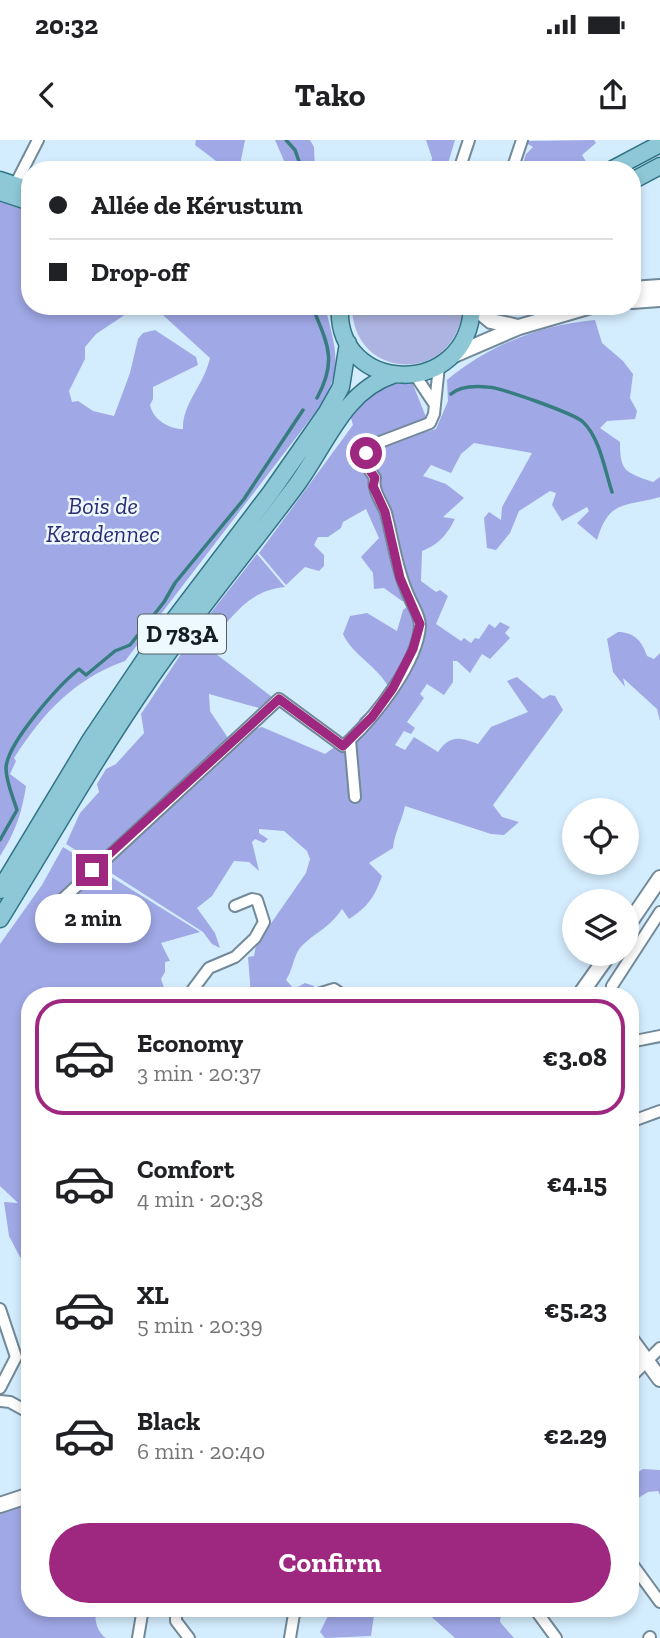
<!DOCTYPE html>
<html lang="en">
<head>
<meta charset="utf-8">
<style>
	:root { --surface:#fff; --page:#f2f2f2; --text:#202124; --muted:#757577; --line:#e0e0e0; --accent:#9e2780 }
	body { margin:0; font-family:"Zilla Slab",serif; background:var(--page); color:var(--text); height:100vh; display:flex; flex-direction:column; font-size:26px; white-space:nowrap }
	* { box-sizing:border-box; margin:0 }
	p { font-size:23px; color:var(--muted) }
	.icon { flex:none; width:38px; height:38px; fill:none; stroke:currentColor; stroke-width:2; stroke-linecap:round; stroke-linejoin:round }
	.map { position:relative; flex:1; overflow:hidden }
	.panel { position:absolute; left:21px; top:847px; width:618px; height:630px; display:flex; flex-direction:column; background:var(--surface); border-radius:28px; box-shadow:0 4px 10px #0003 }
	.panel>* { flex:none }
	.top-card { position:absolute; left:21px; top:21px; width:620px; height:154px; border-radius:28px; box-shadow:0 4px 10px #0003; display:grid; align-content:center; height:154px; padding:0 28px; background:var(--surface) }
	.tools { position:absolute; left:562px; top:658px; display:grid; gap:14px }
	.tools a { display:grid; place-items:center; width:77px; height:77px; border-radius:50%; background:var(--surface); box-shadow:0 4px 10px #0003; font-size:35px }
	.end { position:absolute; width:32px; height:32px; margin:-16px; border:9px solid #9e2780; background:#fff; box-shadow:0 0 0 4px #fff }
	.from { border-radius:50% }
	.bubble { position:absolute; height:49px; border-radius:24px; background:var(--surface); box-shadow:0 4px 10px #0003; font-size:23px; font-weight:800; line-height:49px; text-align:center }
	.top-card b { display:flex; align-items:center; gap:24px; height:66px; font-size:26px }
	.top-card b+b { border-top:2px solid var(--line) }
	.top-card i { width:18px; height:18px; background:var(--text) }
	ul { padding:12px 0 0; list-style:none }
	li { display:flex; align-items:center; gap:21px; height:116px; margin:0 14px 10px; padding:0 14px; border:4px solid transparent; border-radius:28px }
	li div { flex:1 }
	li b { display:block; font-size:26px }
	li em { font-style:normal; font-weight:800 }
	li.current { border-color:var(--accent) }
	li>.icon { width:63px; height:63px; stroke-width:1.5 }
	.cta { display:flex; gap:14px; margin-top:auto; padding:14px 28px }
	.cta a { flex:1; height:80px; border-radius:42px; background:var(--accent); color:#fff; font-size:28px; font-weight:800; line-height:80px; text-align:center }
	.status { display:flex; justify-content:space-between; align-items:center; height:49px; padding:0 35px; background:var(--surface); direction:ltr }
	.status svg { height:19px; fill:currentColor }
	header { display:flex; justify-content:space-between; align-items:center; height:91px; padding:0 28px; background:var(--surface); font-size:32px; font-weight:800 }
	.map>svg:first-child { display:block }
	.green { fill:#aeb4e1 }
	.forest { fill:#a0a8e6 }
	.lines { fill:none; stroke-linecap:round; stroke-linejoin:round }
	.stream { stroke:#367d80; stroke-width:3.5 }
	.street-casing { stroke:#728999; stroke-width:14 }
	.secondary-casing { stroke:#728999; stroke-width:18 }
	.primary-casing { stroke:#327586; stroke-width:19 }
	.street { stroke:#fff; stroke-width:10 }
	.secondary { stroke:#fff; stroke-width:14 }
	.primary { stroke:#8ec8d7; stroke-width:16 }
	.route { stroke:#9e2780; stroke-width:9 }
	.labels { text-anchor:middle; stroke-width:5; stroke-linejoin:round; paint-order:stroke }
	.shield { fill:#eef8ff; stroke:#555f65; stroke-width:2 }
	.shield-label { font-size:23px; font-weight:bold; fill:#141d23 }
	.park-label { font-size:24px; font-style:italic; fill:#2c2b73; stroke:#eef8ff }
</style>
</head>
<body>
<div class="status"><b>20:32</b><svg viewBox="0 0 49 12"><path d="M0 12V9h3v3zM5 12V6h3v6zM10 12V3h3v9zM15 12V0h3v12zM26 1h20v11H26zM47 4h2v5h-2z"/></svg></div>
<header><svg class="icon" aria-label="back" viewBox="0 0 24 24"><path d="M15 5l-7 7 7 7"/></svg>Tako<svg class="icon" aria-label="share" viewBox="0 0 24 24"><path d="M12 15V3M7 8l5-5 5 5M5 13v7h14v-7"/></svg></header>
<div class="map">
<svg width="660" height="1498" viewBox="0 0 660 1498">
	<rect width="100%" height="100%" fill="#d4edfe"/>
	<!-- green -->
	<path class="green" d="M352 166H463C457 246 352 242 352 166Z"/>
	<!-- forest -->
	<path class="forest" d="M196 0H245L239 30H228L195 5Z
		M275 0H310L314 7 315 30H288Z
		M426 0H455L446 30H430L432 18Z
		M594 0 596 3 582 15 590 28 585 30H521L526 14 533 7 526 3 528 1Z
		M0 62 30 72V166H138L96 194 85 207V219L69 251 72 262 78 261 93 271 114 276 130 233 138 199 143 193 155 190 196 217 198 225 153 247V259L150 265C153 279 168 289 183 289 182 264 204 245 210 218L153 166H325C335 207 344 227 321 265L125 521C74 539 43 573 14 618L16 621 10 634 26 646C22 673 15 693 0 716Z
		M595 180 602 203 623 221 633 234 630 258 637 271 635 279 607 281 600 288 620 302C620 332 625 332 653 342L660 337V357C625 367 609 359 597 400L577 383 589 371 587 367 562 381 552 365 556 353 550 351 519 371 510 393 496 410 487 408 484 378 489 372 501 380 502 367 532 313 474 303 461 314 451 333 431 325 423 336 446 344 464 358 443 377 455 379C446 396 439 404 422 411L421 441 436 452 440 450 448 456 436 484 461 501 464 498 471 503 475 498 479 499 489 484 495 488 500 482 510 487 505 493 510 498 490 519 482 514 470 533 457 521H453V542L444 555 427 544 420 554 424 558 407 582 415 588 411 594 404 591 395 605 405 610 414 597 438 612C450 595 459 597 478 604L491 587 528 572 507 541 517 537 543 559 550 555 555 556 563 570 493 665 502 677 519 682 504 695 491 694 405 666C402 681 395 691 393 708L369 723 382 736C375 756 368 767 349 779L342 769C328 790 313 793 300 808 293 817 293 830 286 840L294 849 305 843 314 846 315 856H251L248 817 254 816 256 805 306 733 310 719 307 711 284 691 259 689V693L268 699 264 703 255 699 252 702 259 731 249 722 234 721 212 756 197 768 215 793 220 808 212 804 203 792 66 704 80 673 99 652 97 644 106 629 116 624 144 593 141 574 195 493 257 414 285 447C247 450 229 481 207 507L272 557 259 568 209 554 210 571 228 598 262 587 325 614 355 592 360 578 378 563 389 548C378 526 353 516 343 494L350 476 367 473 397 491 403 470 409 465 407 461H402L384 448 374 449 373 433 361 417 379 398 366 369 343 382 341 388 328 397H318L314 405 324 415V426L319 431 305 427 286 445 259 413 353 285 351 278C365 257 384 238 412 242L426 277 421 285 425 292 436 289 448 261 447 240C489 205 540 185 595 180Z
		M618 492C634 492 642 501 647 516L654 519 660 513V581L657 569 623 538 625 547 613 532 607 499Z
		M63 707 200 792 161 803 170 821 165 822V832L161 839 164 848 159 856H30V1123L20 1117 9 1096 4 1062 18 1063 0 1046V804L42 745Z
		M643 1329 660 1330V1355L658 1351 648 1352 630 1363V1337Z
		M30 1362V1468H97C93 1478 97 1492 106 1498H0V1371Z
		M332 1468H375L371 1496 325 1498 320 1492Z
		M493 1468 501 1473 500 1482 514 1498H455L425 1471 412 1469Z"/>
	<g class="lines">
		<!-- stream -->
		<path class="stream" d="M286 0 295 10 302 30
			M312 166C327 203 338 220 317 258
			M451 254C460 246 476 246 487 247 500 247 575 274 583 282 600 298 605 331 612 352
			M0 700 17 670C13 657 6 642 6 628 7 603 59 545 79 529L86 535 115 511 130 505 164 462 175 443 244 359 303 270"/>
		<!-- street casing -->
		<g class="street-casing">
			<path id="street" d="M459 30 469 0
				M512 30 522 0
				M15 45 38 0
				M415 235 435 265
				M355 657 350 600C376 575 417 524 420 486 420 477 415 469 411 461 397 432 394 404 386 373 382 362 372 350 375 338L367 326 366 313 380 302 430 283 434 274 439 226
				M53 768 279 559 343 606 350 600
				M612 846 660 772
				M318 854 334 849 344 856
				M188 856 209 828 235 817 255 798 264 782 257 760 252 759 235 766
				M630 902 660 896
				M630 982 660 971
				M0 1169 16 1217 0 1248
				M630 1238 660 1208
				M0 1261 10 1262 30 1273
				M630 1421 660 1462
				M176 1468V1481L189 1498
				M534 1468 556 1498
				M138 1498 143 1468
				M290 1498 295 1468
				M649 1498 650 1497"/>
		</g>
		<!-- secondary casing -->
		<g class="secondary-casing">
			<path id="secondary" d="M632 149 660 147
				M632 161 660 159
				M473 166 491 181 518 187
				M454 215 519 187 591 166
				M626 788 660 738
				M579 856 609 814
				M630 1198 660 1239
				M0 1365 30 1355"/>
		</g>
		<!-- primary casing -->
		<g class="primary-casing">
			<path id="primary" d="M611 30 660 4
				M0 40 30 50
				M632 41 660 26
				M0 52 30 62
				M340 166C334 255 469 260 472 166
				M0 750 91 599 151 510 271 352 327 272 341 247 348 203
				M0 779C50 698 97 615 151 537 197 470 250 408 298 343 327 303 344 251 393 235"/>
		</g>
		<!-- street -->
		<use href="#street" class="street"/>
		<!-- secondary -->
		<use href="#secondary" class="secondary"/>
		<!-- primary -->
		<use href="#primary" class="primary"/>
	</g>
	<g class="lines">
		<!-- route -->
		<path class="route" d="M92 730 279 559 343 606 372 577 393 548 413 509 420 484 400 438 385 372 373 346 375 338 367 326 366 313"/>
	</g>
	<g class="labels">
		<!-- shield labels -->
		<rect class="shield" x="138" y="474.5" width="88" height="39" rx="5"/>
		<g class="shield-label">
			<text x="182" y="502">D 783A</text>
		</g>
		<!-- park labels -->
		<g class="park-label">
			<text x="103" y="374">Bois de<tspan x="103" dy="28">Keradennec</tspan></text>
		</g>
	</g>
</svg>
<div class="tools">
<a><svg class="icon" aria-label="locate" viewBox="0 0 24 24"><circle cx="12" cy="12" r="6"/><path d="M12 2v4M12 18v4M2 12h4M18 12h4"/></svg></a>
<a><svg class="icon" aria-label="layers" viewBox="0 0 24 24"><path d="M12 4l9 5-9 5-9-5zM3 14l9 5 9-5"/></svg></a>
</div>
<i class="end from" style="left:366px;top:313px"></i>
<i class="end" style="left:92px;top:730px"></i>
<div class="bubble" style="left:35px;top:754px;width:116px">2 min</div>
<div class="top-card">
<b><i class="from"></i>Allée de Kérustum</b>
<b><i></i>Drop-off</b>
</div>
<section class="panel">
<ul>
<li class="current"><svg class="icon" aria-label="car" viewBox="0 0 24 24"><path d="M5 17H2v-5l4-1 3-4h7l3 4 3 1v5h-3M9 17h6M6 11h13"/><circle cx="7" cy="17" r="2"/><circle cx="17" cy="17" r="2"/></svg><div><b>Economy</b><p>3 min · 20:37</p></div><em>€3.08</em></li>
<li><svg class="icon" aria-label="car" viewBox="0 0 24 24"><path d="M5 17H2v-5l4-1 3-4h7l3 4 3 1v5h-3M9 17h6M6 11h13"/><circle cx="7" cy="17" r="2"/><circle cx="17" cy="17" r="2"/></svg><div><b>Comfort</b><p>4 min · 20:38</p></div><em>€4.15</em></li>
<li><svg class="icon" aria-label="car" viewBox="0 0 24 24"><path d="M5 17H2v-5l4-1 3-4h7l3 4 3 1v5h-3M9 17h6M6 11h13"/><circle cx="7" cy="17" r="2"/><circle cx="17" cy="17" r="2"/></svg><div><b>XL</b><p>5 min · 20:39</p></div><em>€5.23</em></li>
<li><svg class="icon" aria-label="car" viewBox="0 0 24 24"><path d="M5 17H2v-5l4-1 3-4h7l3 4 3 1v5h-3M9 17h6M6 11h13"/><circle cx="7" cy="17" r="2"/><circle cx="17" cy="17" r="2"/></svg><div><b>Black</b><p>6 min · 20:40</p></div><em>€2.29</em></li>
</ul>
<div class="cta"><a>Confirm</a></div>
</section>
</div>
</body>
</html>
